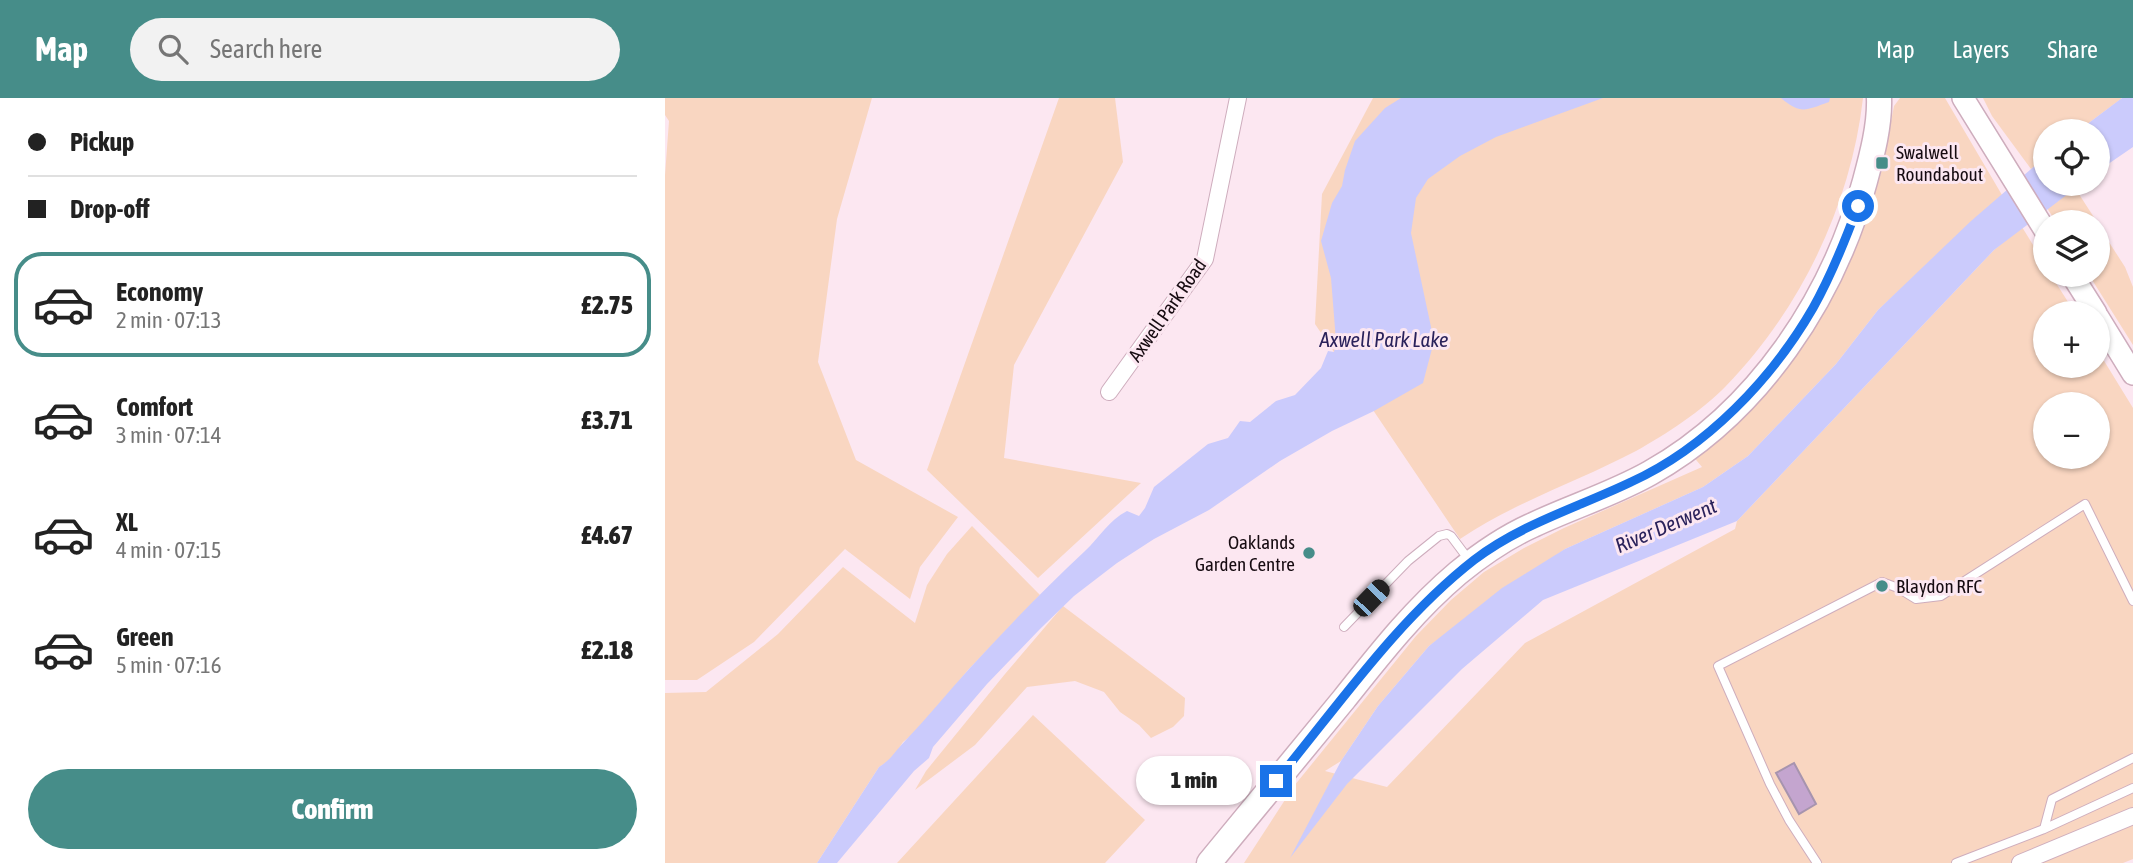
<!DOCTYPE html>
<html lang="en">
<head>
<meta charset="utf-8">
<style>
	:root { --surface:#fff; --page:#f2f2f2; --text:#222; --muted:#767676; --line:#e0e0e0; --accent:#468d89 }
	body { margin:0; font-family:"Asap Condensed",sans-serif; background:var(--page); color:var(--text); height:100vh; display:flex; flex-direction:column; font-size:26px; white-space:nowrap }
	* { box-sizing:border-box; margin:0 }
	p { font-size:23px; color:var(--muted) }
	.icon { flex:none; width:38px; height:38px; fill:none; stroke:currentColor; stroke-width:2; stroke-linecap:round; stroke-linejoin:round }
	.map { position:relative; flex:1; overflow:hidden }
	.side { display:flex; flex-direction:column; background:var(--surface); width:665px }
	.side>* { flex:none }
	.guide { display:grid; align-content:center; height:154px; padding:0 28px; background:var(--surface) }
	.fabs { position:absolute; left:1368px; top:21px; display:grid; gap:14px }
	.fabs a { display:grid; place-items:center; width:77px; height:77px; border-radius:50%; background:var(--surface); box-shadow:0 2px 5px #0004; font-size:35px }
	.end { position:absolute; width:32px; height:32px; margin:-16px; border:9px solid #1a73e8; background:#fff; box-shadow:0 0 0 4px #fff }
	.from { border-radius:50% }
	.bubble { position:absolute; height:49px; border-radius:24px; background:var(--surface); box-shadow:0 2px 5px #0004; font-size:23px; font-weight:800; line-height:49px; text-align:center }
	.car { position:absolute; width:21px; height:42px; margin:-21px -10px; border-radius:9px; box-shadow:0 0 5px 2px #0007; background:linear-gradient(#222 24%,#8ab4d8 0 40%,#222 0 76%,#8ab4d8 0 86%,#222 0) }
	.guide b { display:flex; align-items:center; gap:24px; height:66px; font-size:26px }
	.guide b+b { border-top:2px solid var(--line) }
	.guide i { width:18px; height:18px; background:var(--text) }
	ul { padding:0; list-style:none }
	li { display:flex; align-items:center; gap:21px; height:105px; margin:0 14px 10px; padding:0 14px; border:4px solid transparent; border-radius:28px }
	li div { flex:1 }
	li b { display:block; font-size:26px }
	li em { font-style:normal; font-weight:800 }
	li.selected { border-color:var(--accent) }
	li>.icon { width:63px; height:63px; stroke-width:1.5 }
	.action { display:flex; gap:14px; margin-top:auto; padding:14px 28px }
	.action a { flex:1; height:80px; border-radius:42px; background:var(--accent); color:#fff; font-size:28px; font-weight:800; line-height:80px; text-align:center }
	header { display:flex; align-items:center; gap:42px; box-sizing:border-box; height:98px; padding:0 35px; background:var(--accent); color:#fff }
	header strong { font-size:33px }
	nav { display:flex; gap:38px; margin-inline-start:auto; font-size:24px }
	.search { width:490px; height:63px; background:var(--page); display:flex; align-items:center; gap:18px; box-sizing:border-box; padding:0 24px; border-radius:38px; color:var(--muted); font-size:26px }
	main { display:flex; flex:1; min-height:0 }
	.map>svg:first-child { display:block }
	.green { fill:#f9d6c1; fill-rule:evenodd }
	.water { fill:#cbcbfc }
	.building { fill:#c4a5cf; stroke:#a794ae; stroke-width:2 }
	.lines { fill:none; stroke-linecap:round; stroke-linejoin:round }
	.service-casing { stroke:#ceadbd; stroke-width:10 }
	.minor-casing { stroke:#ceadbd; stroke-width:18 }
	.secondary-casing { stroke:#ceadbd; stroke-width:24 }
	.primary-casing { stroke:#ceadbd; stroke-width:27 }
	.service { stroke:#fff; stroke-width:8 }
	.minor { stroke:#fff; stroke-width:16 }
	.secondary { stroke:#fff; stroke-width:21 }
	.primary { stroke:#fff; stroke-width:24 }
	.route { stroke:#1a73e8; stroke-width:9 }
	.poi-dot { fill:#468d89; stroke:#fce7f1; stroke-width:2.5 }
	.labels { text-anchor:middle; stroke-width:6; stroke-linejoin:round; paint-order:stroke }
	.poi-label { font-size:19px; fill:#160b11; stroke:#fce7f1; text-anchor:start }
	.street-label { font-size:19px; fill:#160b11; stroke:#fce7f1 }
	.water-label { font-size:21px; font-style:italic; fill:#2a225b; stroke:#fce7f1 }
</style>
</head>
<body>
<header>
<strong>Map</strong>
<div class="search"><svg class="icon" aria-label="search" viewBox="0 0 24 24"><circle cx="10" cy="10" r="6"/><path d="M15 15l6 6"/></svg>Search here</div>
<nav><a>Map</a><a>Layers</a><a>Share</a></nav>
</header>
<main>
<section class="side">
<div class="guide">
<b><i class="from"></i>Pickup</b>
<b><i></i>Drop-off</b>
</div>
<ul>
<li class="selected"><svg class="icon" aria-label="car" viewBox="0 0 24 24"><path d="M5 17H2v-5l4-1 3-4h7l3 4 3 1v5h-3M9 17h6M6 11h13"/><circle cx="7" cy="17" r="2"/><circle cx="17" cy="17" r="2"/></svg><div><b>Economy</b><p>2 min · 07:13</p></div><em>£2.75</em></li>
<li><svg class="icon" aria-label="car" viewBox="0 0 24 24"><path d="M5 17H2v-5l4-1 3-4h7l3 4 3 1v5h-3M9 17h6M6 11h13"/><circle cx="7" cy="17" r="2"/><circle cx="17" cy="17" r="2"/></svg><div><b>Comfort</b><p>3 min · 07:14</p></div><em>£3.71</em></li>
<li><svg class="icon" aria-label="car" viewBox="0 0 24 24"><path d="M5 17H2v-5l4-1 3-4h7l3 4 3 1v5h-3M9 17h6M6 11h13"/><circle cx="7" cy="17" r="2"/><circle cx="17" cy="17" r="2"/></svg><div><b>XL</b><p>4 min · 07:15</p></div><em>£4.67</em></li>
<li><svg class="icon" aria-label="car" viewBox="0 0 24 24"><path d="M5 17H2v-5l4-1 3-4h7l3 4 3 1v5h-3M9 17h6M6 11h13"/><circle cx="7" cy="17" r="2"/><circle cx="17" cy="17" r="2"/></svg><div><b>Green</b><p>5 min · 07:16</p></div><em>£2.18</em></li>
</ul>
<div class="action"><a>Confirm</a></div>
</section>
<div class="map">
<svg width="1468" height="765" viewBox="0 0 1468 765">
	<rect width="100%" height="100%" fill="#fce7f1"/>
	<!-- green -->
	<path class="green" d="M0 0H207L172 121 153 264 191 362 293 419 255 469 245 501 180 451 89 544 32 582H0V77L4 23 0 17Z
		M394 0H450L458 64 349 267 339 360 476 385 373 480 262 372Z
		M708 0H1198C1186 106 1136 211 1061 288 1038 312 1000 337 971 353 912 384 850 404 795 441L650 226 657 96Z
		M1235 0H1280L1337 97 1213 212 1171 266 1083 358 1038 389 900 451 764 548 713 608 676 663 660 673 722 689 860 545 1070 431 1072 423 1329 152 1357 129 1381 168V177H1386L1410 215H1381V268H1433V253L1468 310V761L1458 765H579L629 688 751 538 786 502 819 474 859 450 899 430 1037 369 1027 357 1087 306 1134 254 1175 181 1216 75 1229 8ZM1381 306H1433V359H1381Z
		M1318 0H1456V1L1413 33H1381V58L1366 71 1327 18Z
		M1410 90 1432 124H1391L1382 110Z
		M1433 127 1460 169 1468 189V247L1424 177H1433Z
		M307 428 375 497 303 572 253 632 238 644 227 661 214 669 152 765H0V595L41 594 113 536 178 469 250 525 262 487 282 456Z
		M398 508 520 600 519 618 508 629 486 640 474 627 455 614 439 594 410 583 362 589 310 647 250 692 261 673 340 576Z
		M368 617 480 722 440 765H232Z"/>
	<!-- water -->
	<path class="water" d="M736 0H938L831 39 795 58 763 81 751 100 746 135 769 243 758 285 709 313 667 333 615 363 544 412 489 441 452 465 409 498 375 531 322 586 268 649 264 660 249 673 172 765H152L214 669C228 660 229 654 240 643 262 620 282 595 304 571 341 531 379 491 420 453 434 440 444 422 462 413L474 418 480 410 489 389 543 346 563 340 575 323 585 324 611 303 630 297 656 270 663 253 669 254 671 243 666 180 656 143 667 105 677 88 680 72 690 43 720 10Z
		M1116 0H1165L1164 4C1141 12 1136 17 1116 0Z
		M1457 0H1468V49L1433 73V33H1413Z
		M1381 58V86H1416L1329 152 1072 423 878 502 797 571 682 686 625 760 676 663 713 608 764 548 837 490 900 451 1038 389 1083 358 1171 266 1213 212 1306 123Z"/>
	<!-- building -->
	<path class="building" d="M1129 665 1151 706 1134 716 1111 675Z"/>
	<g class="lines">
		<!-- service casing -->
		<g class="service-casing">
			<path id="service" d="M679 529 743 463 774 438 782 436 786 438 804 462
				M1379 731 1468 690
				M1152 765 1124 722 1105 686 1053 568 1217 484 1233 490 1251 501 1276 498 1420 406 1468 503
				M1291 765 1379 731 1387 701 1468 660"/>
		</g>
		<!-- minor casing -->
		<g class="minor-casing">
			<path id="minor" d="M444 294 540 161 573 0
				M1355 765 1468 718"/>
		</g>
		<!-- secondary casing -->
		<g class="secondary-casing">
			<path id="secondary" d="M1298 0 1381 134
				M1407 177 1431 215
				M1433 219 1468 276"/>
		</g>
		<!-- primary casing -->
		<g class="primary-casing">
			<path id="primary" d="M544 765C589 710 634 656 679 601 714 557 749 512 793 475 815 457 841 439 868 427 906 409 948 396 985 375 1093 314 1168 201 1200 83 1207 57 1215 27 1214 0"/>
		</g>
		<!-- service -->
		<use href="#service" class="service"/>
		<!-- minor -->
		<use href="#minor" class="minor"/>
		<!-- secondary -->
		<use href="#secondary" class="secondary"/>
		<!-- primary -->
		<use href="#primary" class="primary"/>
	</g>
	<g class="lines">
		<!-- route -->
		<path class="route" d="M611 683C673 608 732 522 809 462 856 426 914 409 966 384 1041 350 1107 281 1148 210 1166 178 1180 143 1193 108"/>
	</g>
	<!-- markers -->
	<g class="poi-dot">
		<rect x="1210" y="58" width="14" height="14" rx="3.5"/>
		<circle cx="644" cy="455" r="7"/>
		<circle cx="1217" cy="488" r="7"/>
	</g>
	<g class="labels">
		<!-- poi labels -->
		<g class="poi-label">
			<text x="1231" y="61">Swalwell<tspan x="1231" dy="22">Roundabout</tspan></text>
			<text x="630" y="451" text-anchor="end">Oaklands<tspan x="630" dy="22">Garden Centre</tspan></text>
			<text x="1231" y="495">Blaydon RFC</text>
		</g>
		<!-- street labels -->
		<g class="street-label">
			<text transform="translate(502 212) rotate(-55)" y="7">Axwell Park Road</text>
		</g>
		<!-- water labels -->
		<g class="water-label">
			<text x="719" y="249">Axwell Park Lake</text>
			<text transform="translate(1001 428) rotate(-23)" y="7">River Derwent</text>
		</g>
	</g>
</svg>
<div class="fabs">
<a><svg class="icon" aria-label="locate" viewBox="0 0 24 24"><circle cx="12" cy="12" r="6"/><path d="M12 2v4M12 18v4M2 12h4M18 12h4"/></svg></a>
<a><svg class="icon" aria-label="layers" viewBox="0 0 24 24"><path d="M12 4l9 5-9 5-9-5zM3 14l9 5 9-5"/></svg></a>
<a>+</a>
<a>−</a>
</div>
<i class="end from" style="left:1193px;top:108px"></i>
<i class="end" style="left:611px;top:683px"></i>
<div class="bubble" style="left:471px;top:658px;width:116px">1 min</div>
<i class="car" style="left:706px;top:500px;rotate:44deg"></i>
</div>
</main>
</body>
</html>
